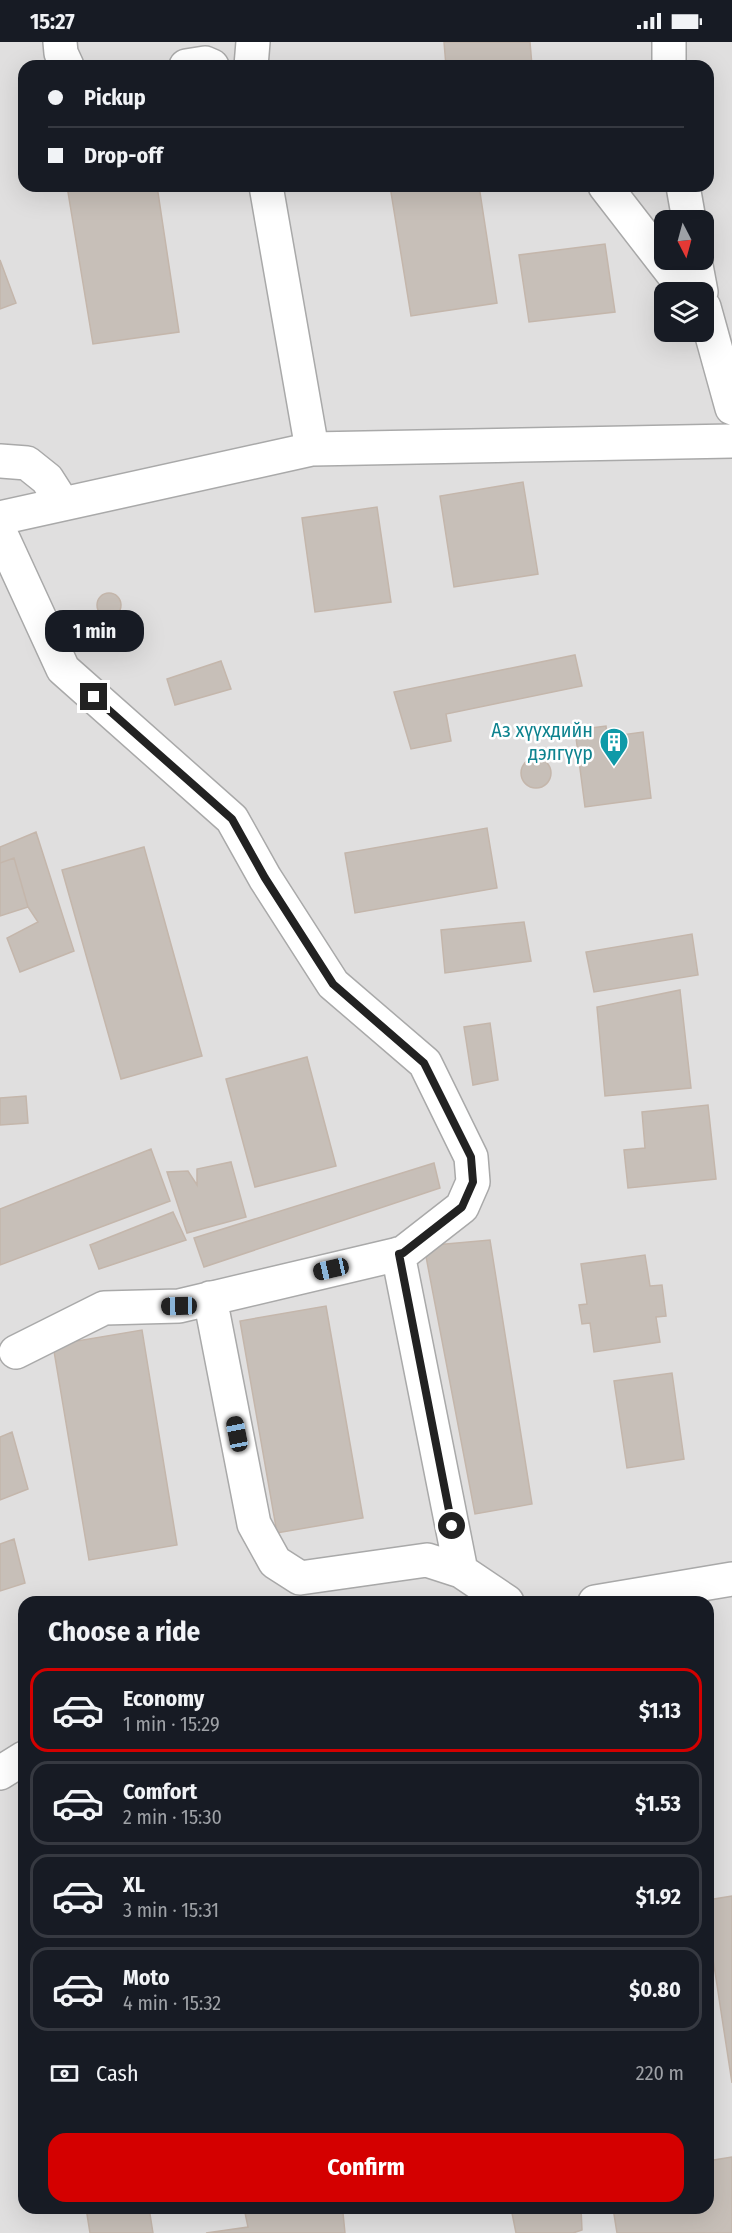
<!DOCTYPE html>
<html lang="en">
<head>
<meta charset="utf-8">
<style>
	:root { --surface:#171b24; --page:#20242c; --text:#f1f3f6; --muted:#9ea1a6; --line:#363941; --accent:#d40000 }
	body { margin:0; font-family:"Fira Sans Condensed",sans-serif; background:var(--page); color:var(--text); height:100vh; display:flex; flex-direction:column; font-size:22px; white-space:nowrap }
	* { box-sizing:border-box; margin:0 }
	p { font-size:20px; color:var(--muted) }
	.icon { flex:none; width:33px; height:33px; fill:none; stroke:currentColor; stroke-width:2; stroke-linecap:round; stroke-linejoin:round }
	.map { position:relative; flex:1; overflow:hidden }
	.panel { position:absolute; left:18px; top:1554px; width:696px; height:618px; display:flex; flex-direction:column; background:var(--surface); border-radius:18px; box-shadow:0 6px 24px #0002 }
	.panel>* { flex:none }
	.hud { position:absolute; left:18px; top:18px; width:696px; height:132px; border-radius:18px; box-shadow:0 6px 24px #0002; display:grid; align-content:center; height:132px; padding:0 30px; background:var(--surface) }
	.needle { width:39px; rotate:174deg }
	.fabs { position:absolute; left:654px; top:168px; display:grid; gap:12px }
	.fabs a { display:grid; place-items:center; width:60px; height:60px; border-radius:12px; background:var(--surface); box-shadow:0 6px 24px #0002; font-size:30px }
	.end { position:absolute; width:27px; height:27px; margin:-14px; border:8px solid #222; background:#fff; box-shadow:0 0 0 3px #fff }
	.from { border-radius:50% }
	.bubble { position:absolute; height:42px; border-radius:18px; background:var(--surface); box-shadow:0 6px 24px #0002; font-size:20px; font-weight:700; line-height:42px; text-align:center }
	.car { position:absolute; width:18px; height:36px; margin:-18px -9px; border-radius:8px; box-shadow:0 0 4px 2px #0007; background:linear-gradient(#222 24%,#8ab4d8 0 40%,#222 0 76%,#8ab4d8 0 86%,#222 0) }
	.hud b { display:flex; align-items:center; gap:21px; height:57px; font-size:22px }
	.hud b+b { border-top:2px solid var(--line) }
	.hud i { width:15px; height:15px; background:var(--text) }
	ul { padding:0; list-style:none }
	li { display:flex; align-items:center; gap:18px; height:84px; margin:0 12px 9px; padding:0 18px; border:3px solid var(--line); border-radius:18px }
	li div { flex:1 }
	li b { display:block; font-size:22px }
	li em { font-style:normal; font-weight:700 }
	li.current { border-color:var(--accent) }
	li>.icon { width:54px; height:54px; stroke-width:1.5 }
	h2 { padding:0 30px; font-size:27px; line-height:72px }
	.pay { display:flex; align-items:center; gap:15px; height:66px; padding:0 30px; font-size:22px }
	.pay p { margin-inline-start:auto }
	.primary-button { display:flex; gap:12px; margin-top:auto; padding:12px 30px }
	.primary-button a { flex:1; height:69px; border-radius:18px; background:var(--accent); color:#fff; font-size:24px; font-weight:700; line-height:69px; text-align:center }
	.status { display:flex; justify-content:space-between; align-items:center; height:42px; padding:0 30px; background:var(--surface); direction:ltr }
	.status svg { height:16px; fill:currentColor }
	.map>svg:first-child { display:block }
	.residential { fill:#e0dfdf; fill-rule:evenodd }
	.building { fill:#c7bfb8; stroke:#c4b6ab; stroke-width:1.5 }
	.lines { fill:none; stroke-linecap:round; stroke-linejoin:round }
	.minor-casing { stroke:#a9a9a9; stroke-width:36 }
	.minor { stroke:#fff; stroke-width:33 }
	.route { stroke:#222; stroke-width:8 }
	.labels { text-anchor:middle; stroke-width:5; stroke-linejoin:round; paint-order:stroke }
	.culture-label { font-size:20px; fill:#0d838f; stroke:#fff; text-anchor:end }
</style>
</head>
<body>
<div class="status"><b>15:27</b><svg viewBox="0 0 49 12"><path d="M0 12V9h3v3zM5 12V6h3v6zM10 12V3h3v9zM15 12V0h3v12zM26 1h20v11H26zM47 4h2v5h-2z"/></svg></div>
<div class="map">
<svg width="732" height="2191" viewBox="0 0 732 2191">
	<rect width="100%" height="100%" fill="#f2efe9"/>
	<!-- residential -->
	<path class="residential" d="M0 0H732V2191H0ZM24 24H708V144H24ZM664 178H704V218H664ZM664 250H704V290H664ZM24 1560H708V2166H24Z"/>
	<!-- building -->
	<path class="building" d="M444 0H530L532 24H446Z
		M67 144H157L179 290 93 302Z
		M390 144H479L497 261 411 274Z
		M605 202 615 270 529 280 519 213Z
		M0 218 16 261 0 267Z
		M523 440 538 532 454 545 440 454Z
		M377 465 391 560 315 570 302 476Z
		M97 563a12 12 0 1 1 24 0a12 12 0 1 1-24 0Z
		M575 613 582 644 446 672 451 699 411 707 394 650Z
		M221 619 231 647 175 663 167 637Z
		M606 684 607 695 643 690 651 756 585 765 575 688Z
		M521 731a15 15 0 1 1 30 0a15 15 0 1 1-30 0Z
		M487 786 497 846 355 871 345 811Z
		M36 790 74 909 20 930 7 896 38 880 28 865 14 816 0 821V805Z
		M144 805 202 1014 121 1037 62 828Z
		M14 816 28 865 0 874V821Z
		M524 880 531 919 445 931 441 888Z
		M692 892 698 933 594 950 586 910Z
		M680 948 691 1046 605 1054 597 965Z
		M490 981 498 1038 473 1043 464 985Z
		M307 1015 336 1124 255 1145 226 1037Z
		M26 1054 28 1081 0 1083V1056Z
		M708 1063 716 1137 628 1146 624 1108 645 1106 642 1070Z
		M151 1107 170 1159 0 1223V1167Z
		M231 1120 246 1175 187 1191 167 1130 188 1129 197 1143V1127Z
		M434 1121 440 1146 204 1225 194 1196Z
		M173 1170 186 1198 99 1227 90 1203Z
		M490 1198 532 1462 475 1472 424 1204Z
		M645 1213 650 1244 662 1243 666 1274 656 1275 660 1300 594 1310 590 1281 582 1282 579 1263 587 1262 581 1222Z
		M326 1264 363 1476 277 1491 240 1279Z
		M142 1288 177 1503 89 1518 53 1303Z
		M672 1331 684 1417 627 1426 614 1339Z
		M12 1390 28 1447 0 1458V1395Z
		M14 1497 25 1541 0 1549V1502Z
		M732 1854V2041L713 1917 708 1918V1858Z
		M732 2115V2191H617L613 2166H708V2119Z
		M86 2166H149L153 2191H90Z
		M244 2166H379L343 2171 345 2191H206L248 2185Z
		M511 2166H581L582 2188 573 2191H516Z"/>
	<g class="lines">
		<!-- minor casing -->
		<g class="minor-casing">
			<path id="minor" d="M60 0 61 11 67 24
				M186 24 205 21 212 24
				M251 24 253 0
				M669 24V0
				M266 144 312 407
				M605 144 687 250
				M683 144 689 178
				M695 218 701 250
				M704 265 732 366
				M0 419 27 421 47 437 63 462
				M0 476 312 407 732 399
				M0 490 63 627 232 777 265 836 333 942 425 1021 471 1115 473 1140 462 1165 403 1211 179 1264 104 1266 16 1310
				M398 1212 461 1529
				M210 1256 254 1482 275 1520 300 1536 427 1518 461 1529 507 1560
				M595 1560 732 1537
				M0 1731 24 1716"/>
		</g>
		<!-- minor -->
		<use href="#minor" class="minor"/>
	</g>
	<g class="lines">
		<!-- route -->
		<path class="route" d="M94 655 232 777 265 836 333 942 424 1021 471 1115 473 1140 462 1165 403 1211 399 1212 452 1484"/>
	</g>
	<!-- icons -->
	<defs>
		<g id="building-pin" transform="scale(1.5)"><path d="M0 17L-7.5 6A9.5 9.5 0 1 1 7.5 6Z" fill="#0f9aa8" stroke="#fff"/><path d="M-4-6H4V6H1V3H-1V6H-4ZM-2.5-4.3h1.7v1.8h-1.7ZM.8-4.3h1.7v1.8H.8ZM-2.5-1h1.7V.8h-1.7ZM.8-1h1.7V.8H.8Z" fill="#fff"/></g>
	</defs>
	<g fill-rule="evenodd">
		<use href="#building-pin" x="614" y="700"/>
	</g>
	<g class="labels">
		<!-- culture labels -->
		<g class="culture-label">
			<text x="593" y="695">Аз хүүхдийн<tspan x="593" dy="23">дэлгүүр</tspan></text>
		</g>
	</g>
</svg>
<div class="fabs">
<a><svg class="needle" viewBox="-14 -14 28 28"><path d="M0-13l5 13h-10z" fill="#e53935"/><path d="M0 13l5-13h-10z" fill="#9ea1a6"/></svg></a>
<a><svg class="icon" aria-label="layers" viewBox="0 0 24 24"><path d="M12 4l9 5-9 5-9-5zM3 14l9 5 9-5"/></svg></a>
</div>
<i class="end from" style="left:452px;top:1484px"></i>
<i class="end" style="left:94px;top:655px"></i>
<div class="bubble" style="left:45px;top:568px;width:99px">1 min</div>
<i class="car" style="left:331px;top:1227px;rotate:257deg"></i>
<i class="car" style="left:179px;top:1264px;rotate:269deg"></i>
<i class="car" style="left:237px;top:1392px;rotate:349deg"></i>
<div class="hud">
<b><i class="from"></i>Pickup</b>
<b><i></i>Drop-off</b>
</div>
<section class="panel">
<h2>Choose a ride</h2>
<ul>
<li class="current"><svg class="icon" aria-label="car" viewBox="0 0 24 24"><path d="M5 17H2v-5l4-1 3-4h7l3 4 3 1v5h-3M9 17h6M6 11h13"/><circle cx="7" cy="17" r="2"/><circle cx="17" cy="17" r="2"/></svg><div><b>Economy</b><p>1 min · 15:29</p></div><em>$1.13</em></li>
<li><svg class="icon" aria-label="car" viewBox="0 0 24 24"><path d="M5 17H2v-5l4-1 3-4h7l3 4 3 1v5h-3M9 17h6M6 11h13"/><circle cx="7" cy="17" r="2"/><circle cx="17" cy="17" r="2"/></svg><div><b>Comfort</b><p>2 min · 15:30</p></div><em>$1.53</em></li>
<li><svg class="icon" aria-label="car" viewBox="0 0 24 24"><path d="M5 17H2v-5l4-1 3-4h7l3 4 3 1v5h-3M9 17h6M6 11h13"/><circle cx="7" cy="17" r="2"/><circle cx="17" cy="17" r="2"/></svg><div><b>XL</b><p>3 min · 15:31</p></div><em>$1.92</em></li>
<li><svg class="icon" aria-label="car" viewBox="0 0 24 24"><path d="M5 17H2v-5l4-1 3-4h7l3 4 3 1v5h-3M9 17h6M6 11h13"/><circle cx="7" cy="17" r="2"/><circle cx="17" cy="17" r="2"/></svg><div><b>Moto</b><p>4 min · 15:32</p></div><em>$0.80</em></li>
</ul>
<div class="pay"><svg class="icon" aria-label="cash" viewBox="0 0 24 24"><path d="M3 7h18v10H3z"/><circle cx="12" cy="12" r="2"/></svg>Cash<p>220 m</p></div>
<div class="primary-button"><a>Confirm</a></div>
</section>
</div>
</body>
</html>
